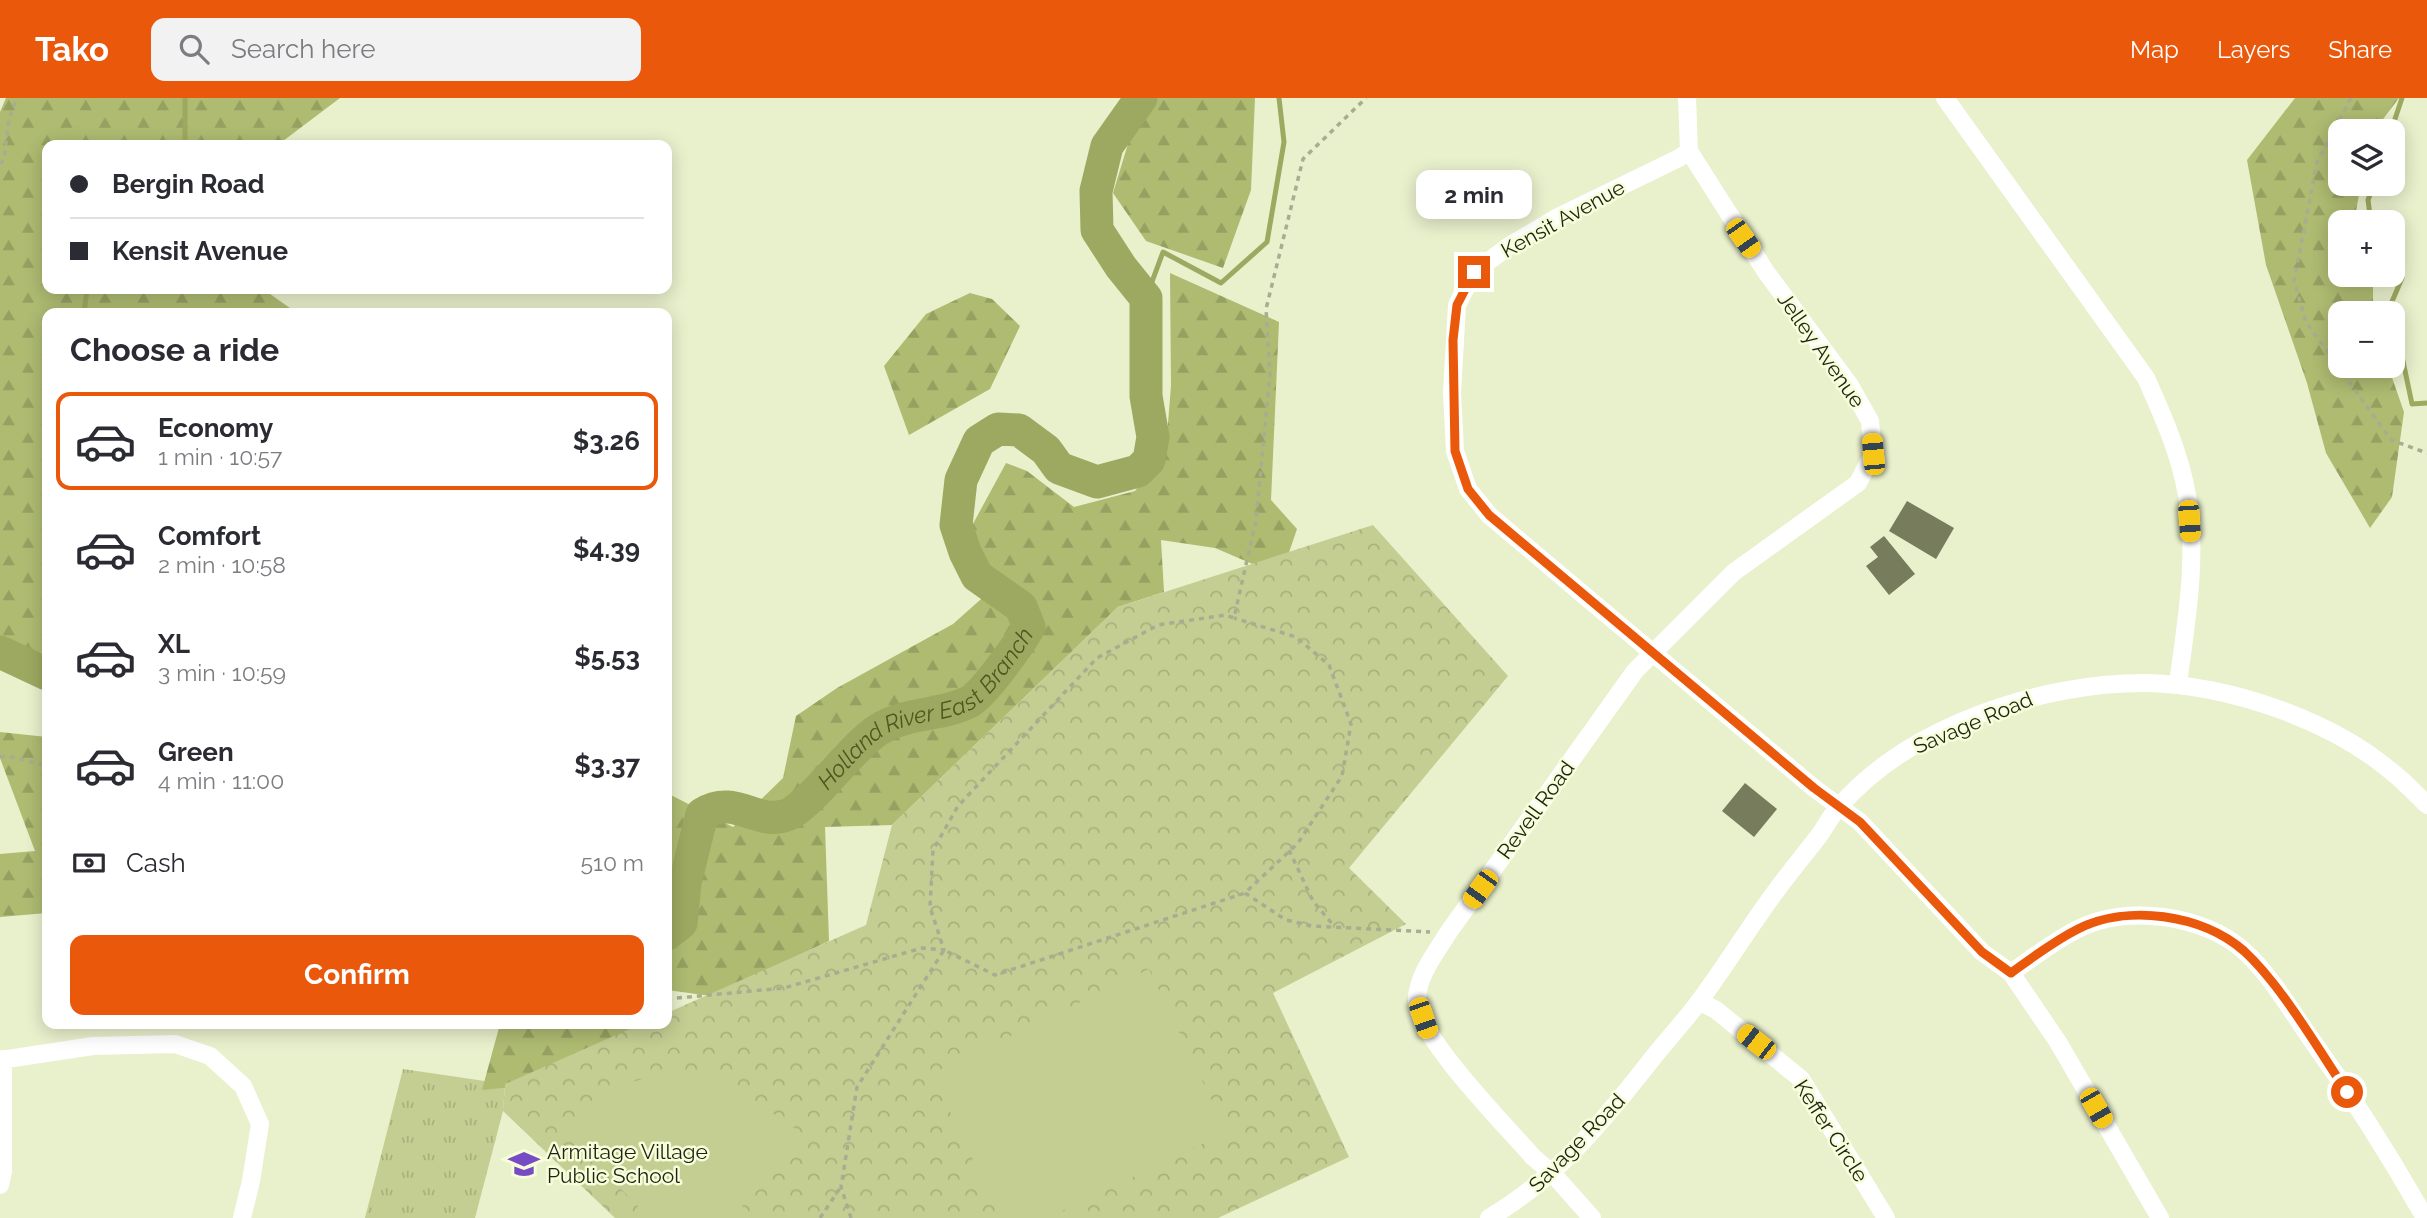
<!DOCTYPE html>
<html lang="en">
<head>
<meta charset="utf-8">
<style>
	:root { --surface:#fff; --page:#f2f2f3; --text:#2b2b33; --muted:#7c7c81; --line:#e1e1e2; --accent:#ea580c }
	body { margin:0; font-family:Raleway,sans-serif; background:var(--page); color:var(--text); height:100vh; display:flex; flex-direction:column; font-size:26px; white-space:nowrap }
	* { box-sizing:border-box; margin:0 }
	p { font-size:23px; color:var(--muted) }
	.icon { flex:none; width:38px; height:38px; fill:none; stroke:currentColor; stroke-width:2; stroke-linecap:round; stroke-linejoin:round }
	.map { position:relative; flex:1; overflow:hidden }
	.side { position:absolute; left:42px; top:210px; width:630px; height:721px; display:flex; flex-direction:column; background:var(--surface); border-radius:14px; box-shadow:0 4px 18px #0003 }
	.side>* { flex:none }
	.guide { position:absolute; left:42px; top:42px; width:630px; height:154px; border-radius:14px; box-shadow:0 4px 18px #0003; display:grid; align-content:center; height:154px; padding:0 28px; background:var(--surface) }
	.fabs { position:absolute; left:2328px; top:21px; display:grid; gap:14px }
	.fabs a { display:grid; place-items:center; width:77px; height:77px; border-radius:14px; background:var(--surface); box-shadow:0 4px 18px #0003; font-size:35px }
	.end { position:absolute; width:32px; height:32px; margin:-16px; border:9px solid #ea580c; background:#fff; box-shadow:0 0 0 4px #fff }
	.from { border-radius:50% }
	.bubble { position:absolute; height:49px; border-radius:14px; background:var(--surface); box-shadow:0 4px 18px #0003; font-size:23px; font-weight:700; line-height:49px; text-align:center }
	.car { position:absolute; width:21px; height:42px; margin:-21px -10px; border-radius:9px; box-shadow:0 0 5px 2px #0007; background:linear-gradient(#f5c518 24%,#345 0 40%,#f5c518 0 76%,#345 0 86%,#f5c518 0) }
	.guide b { display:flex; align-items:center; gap:24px; height:66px; font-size:26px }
	.guide b+b { border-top:2px solid var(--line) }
	.guide i { width:18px; height:18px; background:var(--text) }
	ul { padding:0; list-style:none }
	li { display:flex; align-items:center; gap:21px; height:98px; margin:0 14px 10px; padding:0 14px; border:4px solid transparent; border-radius:14px }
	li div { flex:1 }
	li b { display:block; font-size:26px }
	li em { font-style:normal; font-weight:700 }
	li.current { border-color:var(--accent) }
	li>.icon { width:63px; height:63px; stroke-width:1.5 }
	h2 { padding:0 28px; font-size:32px; line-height:84px }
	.pay { display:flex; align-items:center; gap:18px; height:77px; padding:0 28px; font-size:26px }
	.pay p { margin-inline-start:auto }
	.primary-button { display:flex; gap:14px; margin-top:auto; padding:14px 28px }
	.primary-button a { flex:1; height:80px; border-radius:14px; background:var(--accent); color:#fff; font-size:28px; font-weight:700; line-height:80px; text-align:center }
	header { display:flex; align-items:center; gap:42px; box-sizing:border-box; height:98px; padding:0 35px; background:var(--accent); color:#fff }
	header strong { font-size:33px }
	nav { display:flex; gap:38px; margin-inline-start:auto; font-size:24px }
	.search { width:490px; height:63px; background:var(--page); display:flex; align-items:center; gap:18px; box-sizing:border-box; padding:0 24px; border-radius:14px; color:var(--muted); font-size:26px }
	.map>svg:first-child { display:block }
	.grass { fill:url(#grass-tufts) }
	.forest { fill:url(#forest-firs) }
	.park { fill:url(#park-crowns) }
	.garden { fill:#c4ce92 }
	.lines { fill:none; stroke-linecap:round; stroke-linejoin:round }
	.stream { stroke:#9da960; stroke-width:5 }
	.river { stroke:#9da960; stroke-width:33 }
	.building { fill:#767c5c }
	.path { stroke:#a8ad91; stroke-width:3.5; stroke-dasharray:5 5; stroke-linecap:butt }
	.street { stroke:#fff; stroke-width:18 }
	.route { stroke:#ea580c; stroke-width:9 }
	.labels { text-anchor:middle; stroke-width:5; stroke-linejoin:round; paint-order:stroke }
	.street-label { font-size:21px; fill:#1f2114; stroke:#f6fdd9 }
	.poi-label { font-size:21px; fill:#1f2114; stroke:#f6fdd9; text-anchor:start }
	.water-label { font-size:23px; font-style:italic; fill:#505721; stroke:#f6fdd9 }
</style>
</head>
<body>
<header>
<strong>Tako</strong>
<div class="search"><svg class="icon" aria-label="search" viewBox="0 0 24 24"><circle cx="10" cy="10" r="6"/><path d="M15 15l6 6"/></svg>Search here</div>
<nav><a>Map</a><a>Layers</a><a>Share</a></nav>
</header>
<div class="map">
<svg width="2427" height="1120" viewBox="0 0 2427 1120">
	<defs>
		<pattern id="grass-tufts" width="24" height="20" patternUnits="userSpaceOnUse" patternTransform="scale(1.75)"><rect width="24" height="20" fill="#c4ce92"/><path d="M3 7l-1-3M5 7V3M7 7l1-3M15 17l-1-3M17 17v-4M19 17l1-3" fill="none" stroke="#a8b17d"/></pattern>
		<pattern id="forest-firs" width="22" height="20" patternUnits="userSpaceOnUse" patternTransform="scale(1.75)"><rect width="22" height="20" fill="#aebb71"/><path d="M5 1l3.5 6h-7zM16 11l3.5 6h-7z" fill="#95a061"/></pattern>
		<pattern id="park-crowns" width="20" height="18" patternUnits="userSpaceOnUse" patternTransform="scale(1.75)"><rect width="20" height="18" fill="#c4ce92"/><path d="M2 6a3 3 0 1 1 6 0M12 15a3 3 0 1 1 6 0" fill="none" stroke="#a8b17d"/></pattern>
	</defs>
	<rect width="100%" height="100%" fill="#e9f0cc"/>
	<!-- grass -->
	<path class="grass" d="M403 971 505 986 503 1013 475 1120H365Z"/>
	<!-- forest -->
	<path class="forest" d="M6 0H340L283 43 282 47H47V191H263L297 215H47V557L0 540V14Z
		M1142 0H1255L1251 92 1223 170 1146 143 1113 95Z
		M2295 0H2399L2374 33H2340V86H2361L2354 124H2340V177H2373V215H2340V268H2388L2404 314 2392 399 2370 430 2326 355 2307 285 2266 167 2247 62Z
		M1170 175 1279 224 1271 402 1297 431 1281 478 1215 450 1161 442 1164 494 1118 509 892 727 825 729 829 843 711 898 667 892V695L733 729 783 680 796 618 837 590 953 526 998 486 968 435 1006 365 1027 373 1074 409 1135 393 1166 350 1171 288Z
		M970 195 992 201 1020 228 990 291 909 337 884 268 926 216Z
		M0 634 47 639V815L0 819V756L35 753 0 660Z
		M500 926H641L670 974 482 992Z"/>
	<!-- park -->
	<path class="park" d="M1373 427 1508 578 1349 770 1406 826 1273 895 1349 1059 1218 1120H615L503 1013 505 986 641 926H667V915L866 827 892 727 1118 509Z"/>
	<!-- garden -->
	<path class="garden" d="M1149 871 1227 1034 1047 1120H1001L932 976Z
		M670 974 721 980 809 1040 742 1108 750 1120H649L562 1029 624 986Z"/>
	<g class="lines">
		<!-- stream -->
		<path class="stream" d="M185 0V47
			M2391 33 2402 0
			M2371 124 2368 102 2374 86
			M2392 166 2402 180 2391 206 2412 306 2427 305
			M1146 200 1163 154 1221 185 1267 144 1284 44 1279 0
			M84 215 87 191"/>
		<!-- river -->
		<g class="river">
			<path d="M0 554 47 576"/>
			<path id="s1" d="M667 836 681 825 685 785 702 716C735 696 754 726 784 718 807 713 851 649 878 632 905 614 941 618 969 604 984 596 1020 545 1029 529L1021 509 977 478 965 454 956 427 961 382 979 343 998 331 1019 332 1046 352 1059 370 1097 384 1138 373 1149 362 1153 339 1146 298V200L1121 169 1097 132 1096 93 1107 48 1141 0"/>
		</g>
	</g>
	<!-- building -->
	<path class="building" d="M1907 403 1954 430 1936 461 1889 433Z
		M1884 438 1915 476 1889 497 1866 468 1878 459 1870 449Z
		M1745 685 1777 711 1754 739 1722 713Z"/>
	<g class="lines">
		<!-- path -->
		<path class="path" d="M2351 0 2317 64 2294 183 2306 224 2391 342 2427 355
			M0 66 4 61 9 21 17 0
			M0 659 8 658 47 668
			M1289 752 1313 803 1334 828
			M1245 795 1286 822 1312 828 1430 834
			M667 901 784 890 922 850 944 852 930 809 933 752 958 708 1097 560 1158 527 1225 517 1234 520 1256 422 1270 277 1266 211 1303 61 1366 0
			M820 1120 840 1090
			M851 1120 841 1089 857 989 944 852 995 877 1245 795 1298 745 1342 678 1351 626 1329 567 1296 539 1234 520"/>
		<!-- street -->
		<path class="street" d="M1945 0 2146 280C2163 318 2180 356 2187 397 2198 459 2186 525 2178 586
			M1689 53 1679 60 1558 119 1509 148 1474 174 1457 207 1452 295 1455 353 1468 391 1489 417 1579 493 1814 690 1860 724 1982 854 2011 875 2058 944 2160 1120
			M2011 875C2032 860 2054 843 2078 831 2126 806 2203 817 2243 852 2270 876 2290 911 2311 941 2352 998 2390 1058 2425 1120
			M1699 903 1716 912 1801 981 1886 1120
			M0 962 93 948 175 946 210 958 243 988 260 1026 251 1083 242 1120
			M0 1087 3 1073V961
			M1489 1120C1555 1081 1601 1026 1648 966 1665 944 1684 924 1701 901 1726 867 1748 831 1773 797 1788 776 1805 756 1821 735 1826 727 1831 718 1838 710 1908 628 2042 584 2147 585 2228 587 2330 621 2392 674 2405 684 2416 696 2427 707
			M1592 1120 1553 1076 1533 1059C1507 1029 1418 939 1417 904 1416 879 1436 855 1448 835L1635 573 1734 474 1858 385 1873 356 1870 323 1849 286 1766 174 1689 53 1687 0"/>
	</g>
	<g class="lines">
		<!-- route -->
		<path class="route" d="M1474 174 1457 207 1453 242 1455 353 1468 391 1489 417 1814 690 1860 724 1982 854 2011 875C2033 859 2054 843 2078 831 2127 806 2202 816 2244 853 2282 888 2318 951 2347 994"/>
	</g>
	<!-- icons -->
	<defs>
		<g id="school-bare" transform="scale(2.415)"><path d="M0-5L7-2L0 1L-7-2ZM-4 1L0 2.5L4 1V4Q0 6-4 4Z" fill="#774bc3" stroke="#f6fdd9" stroke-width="2.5" paint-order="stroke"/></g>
	</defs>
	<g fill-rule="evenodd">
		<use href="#school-bare" x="524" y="1066"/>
	</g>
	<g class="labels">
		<!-- street labels -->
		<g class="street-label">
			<text transform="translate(1563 121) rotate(-29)" y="7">Kensit Avenue</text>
			<text transform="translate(1821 252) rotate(55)" y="7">Jelley Avenue</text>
			<text transform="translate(1973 625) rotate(-23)" y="7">Savage Road</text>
			<text transform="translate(1536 712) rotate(-54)" y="7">Revell Road</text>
			<text transform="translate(1831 1033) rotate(57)" y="7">Keffer Circle</text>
			<text transform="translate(1577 1045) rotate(-46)" y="7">Savage Road</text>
		</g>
		<!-- poi labels -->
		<g class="poi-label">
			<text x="547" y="1061">Armitage Village<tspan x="547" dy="24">Public School</tspan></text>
		</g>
		<!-- water labels -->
		<g class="water-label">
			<text dy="8" stroke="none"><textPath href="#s1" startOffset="397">Holland River East Branch</textPath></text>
		</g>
	</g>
</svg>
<div class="fabs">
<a><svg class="icon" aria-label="layers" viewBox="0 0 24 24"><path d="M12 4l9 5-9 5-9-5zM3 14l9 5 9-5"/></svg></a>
<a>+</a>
<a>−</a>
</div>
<i class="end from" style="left:2347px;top:994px"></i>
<i class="end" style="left:1474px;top:174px"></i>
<div class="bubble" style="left:1416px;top:72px;width:116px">2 min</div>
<i class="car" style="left:1743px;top:140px;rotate:145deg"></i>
<i class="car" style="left:1873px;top:356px;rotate:355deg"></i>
<i class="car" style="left:2189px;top:423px;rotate:176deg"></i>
<i class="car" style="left:1480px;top:791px;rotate:216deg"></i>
<i class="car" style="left:1423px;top:920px;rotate:161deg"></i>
<i class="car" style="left:1756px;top:944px;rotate:308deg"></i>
<i class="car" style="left:2096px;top:1010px;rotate:150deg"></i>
<div class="guide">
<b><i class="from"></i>Bergin Road</b>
<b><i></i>Kensit Avenue</b>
</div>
<section class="side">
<h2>Choose a ride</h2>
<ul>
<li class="current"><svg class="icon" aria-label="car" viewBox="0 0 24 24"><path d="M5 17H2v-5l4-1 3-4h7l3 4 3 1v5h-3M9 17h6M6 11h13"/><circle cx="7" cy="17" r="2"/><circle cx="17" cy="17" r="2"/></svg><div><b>Economy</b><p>1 min · 10:57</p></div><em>$3.26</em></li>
<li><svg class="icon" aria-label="car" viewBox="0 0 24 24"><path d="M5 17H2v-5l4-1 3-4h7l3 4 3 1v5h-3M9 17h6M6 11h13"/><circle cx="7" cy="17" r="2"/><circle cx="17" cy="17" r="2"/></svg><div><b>Comfort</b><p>2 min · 10:58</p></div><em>$4.39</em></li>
<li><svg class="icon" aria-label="car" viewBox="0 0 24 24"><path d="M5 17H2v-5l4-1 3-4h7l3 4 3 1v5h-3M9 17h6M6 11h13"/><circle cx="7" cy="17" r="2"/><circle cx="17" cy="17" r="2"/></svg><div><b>XL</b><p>3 min · 10:59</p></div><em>$5.53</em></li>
<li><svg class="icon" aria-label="car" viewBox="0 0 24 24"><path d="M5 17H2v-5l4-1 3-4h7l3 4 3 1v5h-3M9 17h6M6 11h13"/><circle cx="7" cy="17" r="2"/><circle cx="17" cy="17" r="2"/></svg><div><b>Green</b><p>4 min · 11:00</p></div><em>$3.37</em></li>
</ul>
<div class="pay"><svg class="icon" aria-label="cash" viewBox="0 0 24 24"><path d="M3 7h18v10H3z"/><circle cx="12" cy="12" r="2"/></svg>Cash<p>510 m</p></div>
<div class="primary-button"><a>Confirm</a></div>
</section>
</div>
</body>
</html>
